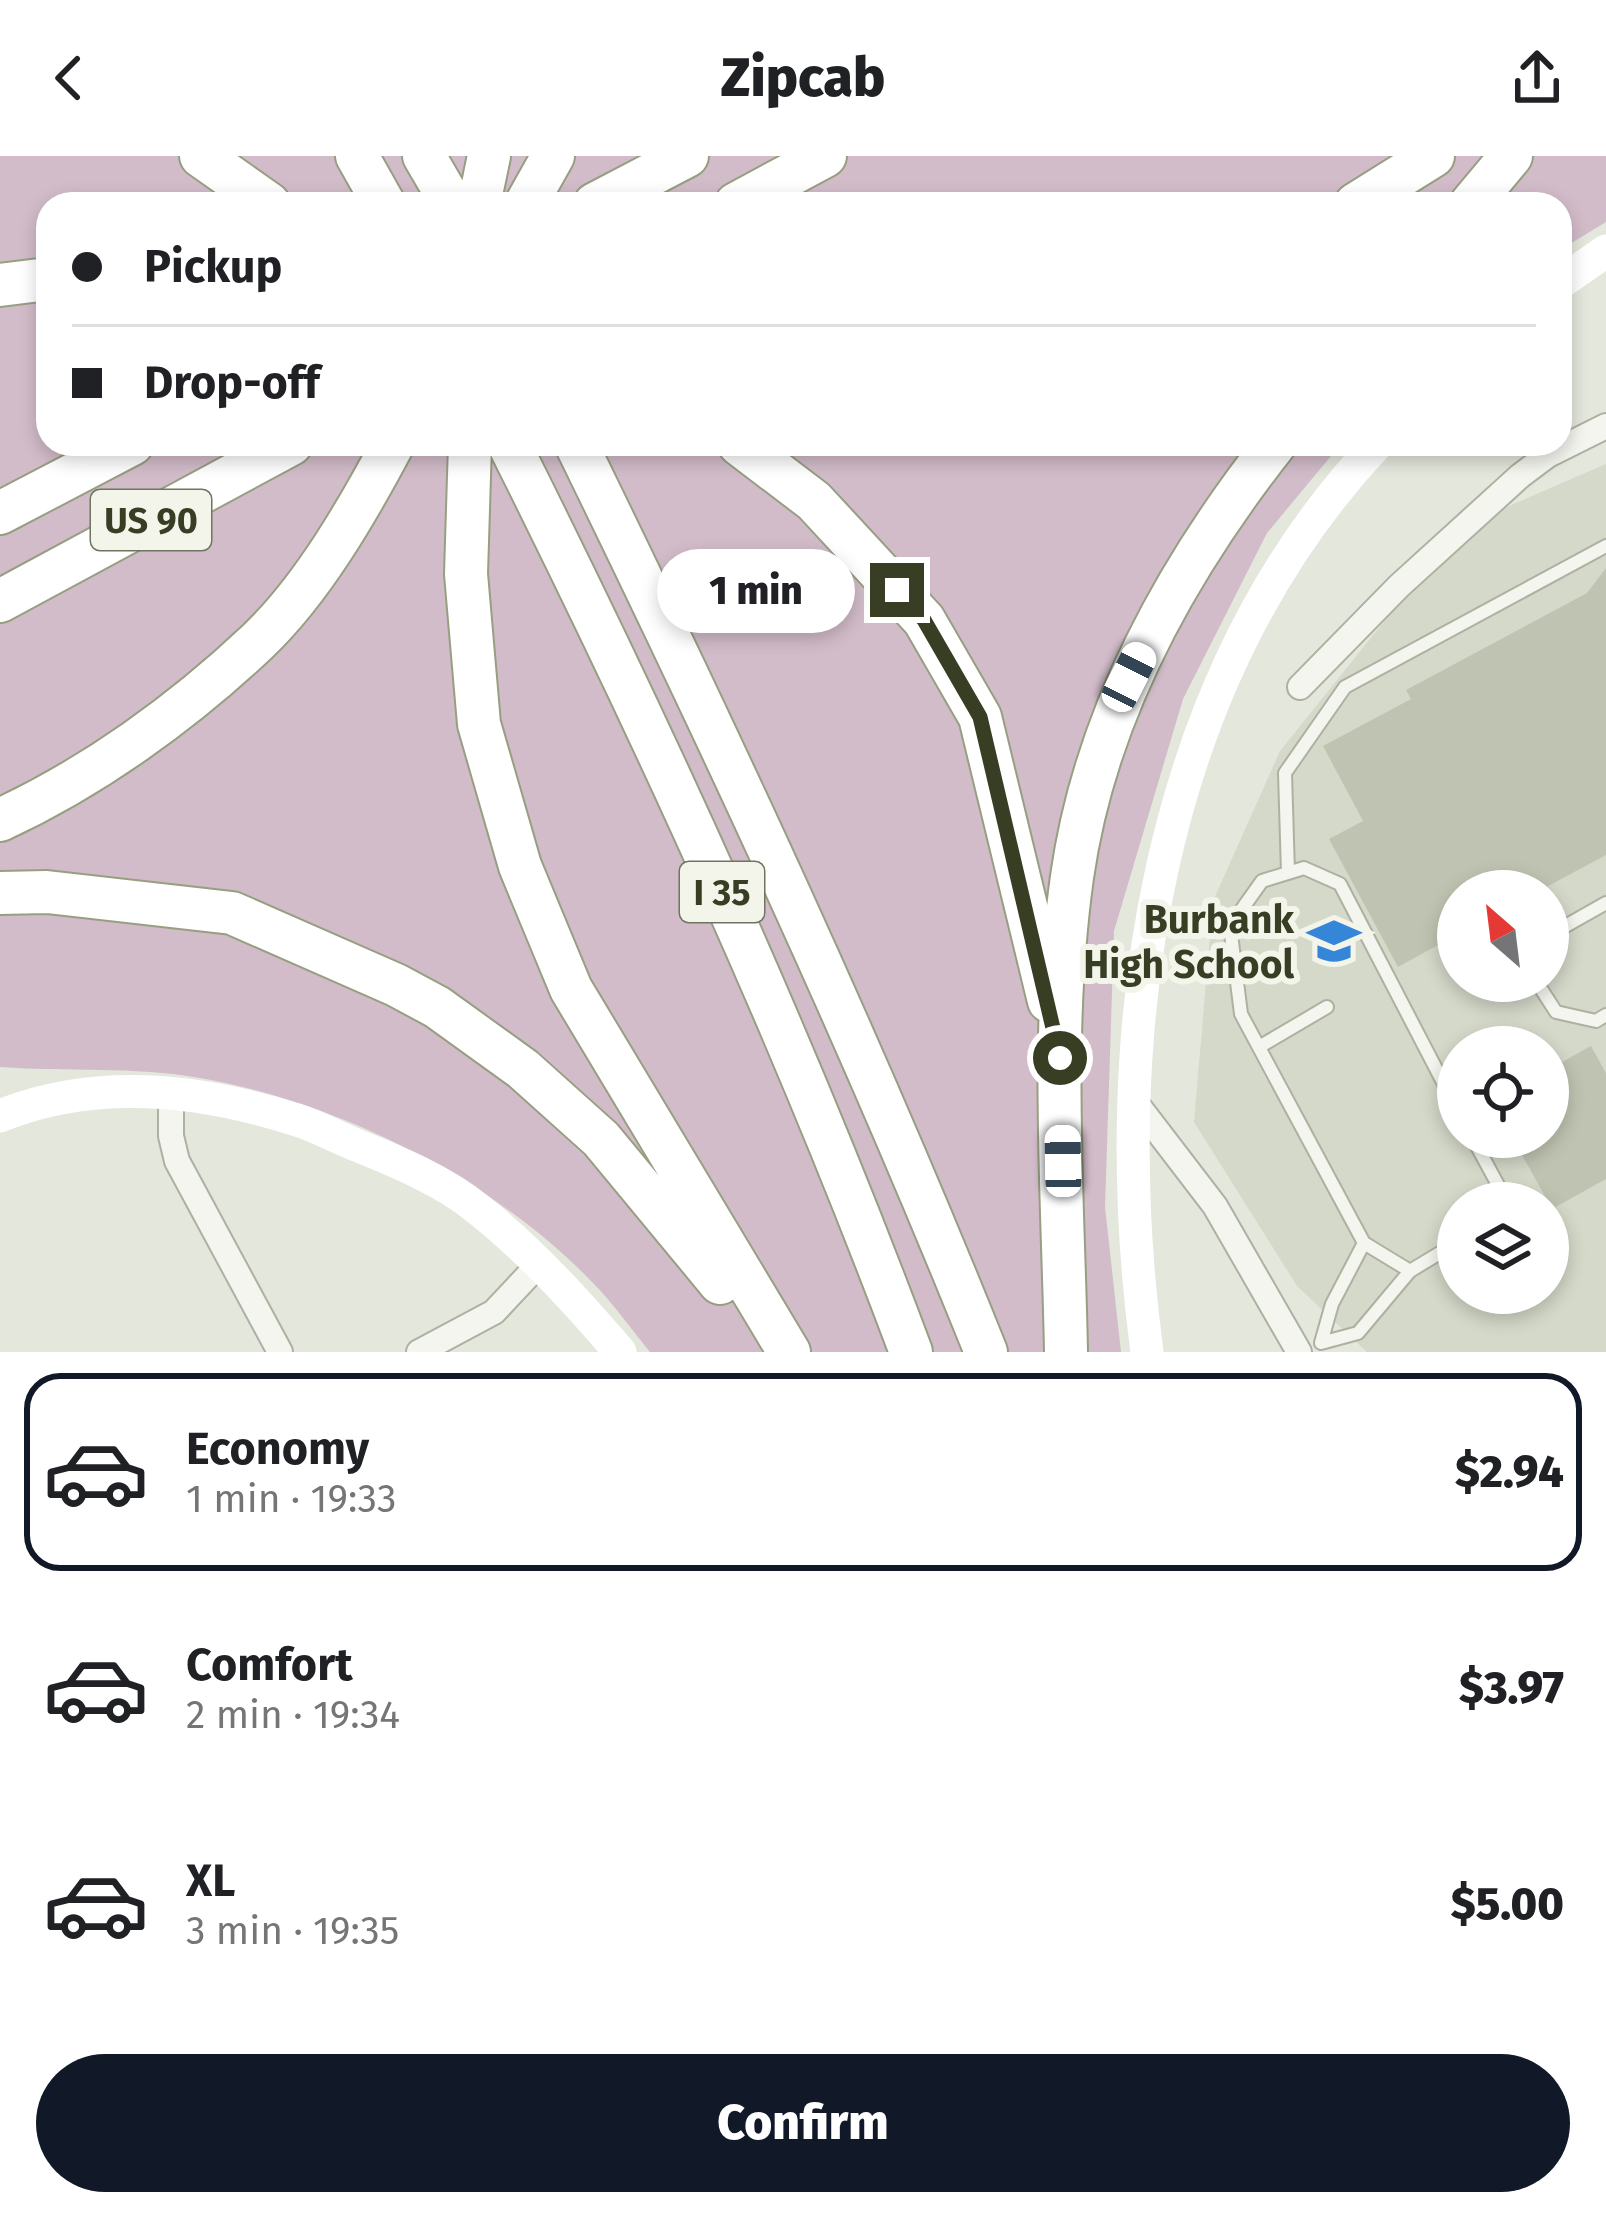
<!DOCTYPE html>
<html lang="en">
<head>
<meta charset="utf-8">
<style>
	:root { --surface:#fff; --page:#f6f6f6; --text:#202124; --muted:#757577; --line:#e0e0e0; --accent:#111827 }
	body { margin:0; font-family:"Fira Sans",sans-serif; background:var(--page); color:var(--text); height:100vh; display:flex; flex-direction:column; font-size:45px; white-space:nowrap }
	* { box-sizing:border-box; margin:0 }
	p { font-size:39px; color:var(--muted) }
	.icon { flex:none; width:66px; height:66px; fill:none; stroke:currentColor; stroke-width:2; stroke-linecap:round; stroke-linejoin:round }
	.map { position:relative; height:1196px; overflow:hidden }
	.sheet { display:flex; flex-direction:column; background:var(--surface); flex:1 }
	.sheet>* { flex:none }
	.hud { position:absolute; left:36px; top:36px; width:1536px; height:264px; border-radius:36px; box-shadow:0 6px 18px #0003; display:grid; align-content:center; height:264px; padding:0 36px; background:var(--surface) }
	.needle { width:78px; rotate:332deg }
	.buttons { position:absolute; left:1437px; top:714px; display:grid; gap:24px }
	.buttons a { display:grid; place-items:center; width:132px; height:132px; border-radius:50%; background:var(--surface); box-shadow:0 6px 18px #0003; font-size:60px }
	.end { position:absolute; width:54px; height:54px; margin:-27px; border:15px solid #373e24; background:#fff; box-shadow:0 0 0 6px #fff }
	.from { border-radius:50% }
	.bubble { position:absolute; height:84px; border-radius:42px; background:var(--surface); box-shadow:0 6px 18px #0003; font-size:39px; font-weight:800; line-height:84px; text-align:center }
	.car { position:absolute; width:36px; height:72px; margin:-36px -18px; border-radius:15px; box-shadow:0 0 9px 3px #0007; background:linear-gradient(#fff 24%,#345 0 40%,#fff 0 76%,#345 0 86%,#fff 0) }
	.hud b { display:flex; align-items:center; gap:42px; height:114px; font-size:45px }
	.hud b+b { border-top:3px solid var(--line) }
	.hud i { width:30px; height:30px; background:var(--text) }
	ul { padding:21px 0 0; list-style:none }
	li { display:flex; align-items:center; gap:36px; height:198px; margin:0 24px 18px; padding:0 12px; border:6px solid transparent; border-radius:36px }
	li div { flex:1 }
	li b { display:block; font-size:45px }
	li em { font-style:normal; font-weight:800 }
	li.selected { border-color:var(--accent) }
	li>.icon { width:108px; height:108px; stroke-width:1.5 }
	.cta { display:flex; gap:24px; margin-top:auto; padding:24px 36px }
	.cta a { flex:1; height:138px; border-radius:72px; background:var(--accent); color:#fff; font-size:48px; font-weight:800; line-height:138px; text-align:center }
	header { display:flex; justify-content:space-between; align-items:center; height:156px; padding:0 36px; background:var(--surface); font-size:54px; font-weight:800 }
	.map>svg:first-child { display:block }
	.built { fill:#d4d9c9; fill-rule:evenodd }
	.green { fill:#d2bcc9 }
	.building { fill:#bfc4b2 }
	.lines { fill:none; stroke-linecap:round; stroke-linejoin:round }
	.service-casing { stroke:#adb1a1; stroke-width:16 }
	.minor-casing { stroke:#adb1a1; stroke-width:28 }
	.motorway-casing { stroke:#979f82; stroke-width:46 }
	.service { stroke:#f3f5ee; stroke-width:12 }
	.minor { stroke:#f3f5ee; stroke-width:24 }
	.secondary { stroke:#fff; stroke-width:33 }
	.motorway { stroke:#fff; stroke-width:42 }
	.route { stroke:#373e24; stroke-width:15 }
	.labels { text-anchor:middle; stroke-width:12; stroke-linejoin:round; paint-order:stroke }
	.shield { fill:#f3f5eb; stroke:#6f7560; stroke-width:3 }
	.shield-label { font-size:36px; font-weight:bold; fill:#373e24 }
	.poi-label { font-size:39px; font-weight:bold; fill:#373e24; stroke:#f3f5eb; text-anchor:end }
</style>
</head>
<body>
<header><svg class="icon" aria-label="back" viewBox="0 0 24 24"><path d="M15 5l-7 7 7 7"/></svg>Zipcab<svg class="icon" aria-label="share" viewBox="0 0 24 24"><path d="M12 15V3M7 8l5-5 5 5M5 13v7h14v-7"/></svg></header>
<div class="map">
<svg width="1606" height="1196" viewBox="0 0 1606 1196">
	<rect width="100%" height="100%" fill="#e4e7dc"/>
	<!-- built -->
	<path class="built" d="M1606 308V1196H1367L1297 1130 1194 966 1213 745 1280 595 1407 437 1500 354ZM1458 735H1548V825H1458ZM1458 891H1548V981H1458ZM1458 1047H1548V1137H1458Z"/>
	<!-- green -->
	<path class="green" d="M0 0H1606V66L1560 94V48H48V288H1341L1267 377 1183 543 1114 775 1105 1051 1121 1196H650C631 1173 613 1147 592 1126 494 1024 339 946 200 922 133 910 67 916 0 911Z"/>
	<!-- building -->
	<path class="building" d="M1606 412V699L1539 735H1458V778L1398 811 1329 683 1363 665 1323 590 1411 543 1406 534 1587 437Z
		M1591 890 1606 917V1023L1552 1053 1512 981H1548V914Z"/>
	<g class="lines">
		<!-- service casing -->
		<g class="service-casing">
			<path id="service" d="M1288 717 1285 617 1345 531 1606 390
				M1548 787 1553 777 1606 747
				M1536 825 1556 856 1596 865 1606 859
				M1259 891 1327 851
				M1472 981 1498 1029 1495 1047
				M1364 1087 1332 1148 1321 1187 1358 1177 1410 1115 1458 1086
				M1410 1115 1364 1087 1241 858 1230 770 1262 725 1304 712 1340 728 1458 955"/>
		</g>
		<!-- minor casing -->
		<g class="minor-casing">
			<path id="minor" d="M1300 531 1399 430 1520 320 1548 299 1606 270
				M171 937V980L177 1005 280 1196
				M1133 943 1215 1050 1299 1196
				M419 1196 494 1156 539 1108"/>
		</g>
		<!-- motorway casing -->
		<g class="motorway-casing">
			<path id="motorway" d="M201 0 269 48
				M357 0 384 48
				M424 0 452 48
				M479 48 489 0
				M526 48 553 0
				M595 48 687 0
				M736 48 825 0
				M1356 48 1433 0
				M1471 48 1511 0
				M0 129 48 123
				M470 288 466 418 479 568 520 710 571 833 789 1196
				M509 288C657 584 795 885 911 1196
				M576 288C722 587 862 887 986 1196
				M739 288 814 345 924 464 980 561 1049 845
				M0 357 132 288
				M0 445 291 288
				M0 664C93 621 183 556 257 486 312 434 358 354 393 288
				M0 737 47 736 232 757 396 829 437 851 523 913 601 983 720 1127
				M1066 1196C1063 1038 1050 878 1072 721 1095 559 1175 415 1275 288"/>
		</g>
		<!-- service -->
		<use href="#service" class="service"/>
		<!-- minor -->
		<use href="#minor" class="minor"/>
		<!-- secondary -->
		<path class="secondary" d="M1560 127 1606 95
			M0 960C96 921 200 933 297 964 317 970 336 981 356 989 396 1005 444 1025 478 1053 531 1095 576 1145 620 1196
			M1147 1196C1105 882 1152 527 1377 288"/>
		<!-- motorway -->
		<use href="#motorway" class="motorway"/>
	</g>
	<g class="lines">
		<!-- route -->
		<path class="route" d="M897 434 924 464 980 561 1060 902"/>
	</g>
	<!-- icons -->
	<defs>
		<g id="school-bare" transform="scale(4.14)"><path d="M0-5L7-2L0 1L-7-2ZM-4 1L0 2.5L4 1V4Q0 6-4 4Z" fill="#3586d8" stroke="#f3f5eb" stroke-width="2.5" paint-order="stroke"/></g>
	</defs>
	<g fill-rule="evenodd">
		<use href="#school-bare" x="1334" y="785"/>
	</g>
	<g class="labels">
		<!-- shield labels -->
		<g class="shield">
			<rect x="91" y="334" width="120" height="60" rx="9"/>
			<rect x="680" y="706" width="84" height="60" rx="9"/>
		</g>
		<g class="shield-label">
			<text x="151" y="377">US 90</text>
			<text x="722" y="749">I 35</text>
		</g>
		<!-- poi labels -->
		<g class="poi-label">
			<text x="1294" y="777">Burbank<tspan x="1294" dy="45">High School</tspan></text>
		</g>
	</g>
</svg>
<div class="buttons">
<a><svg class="needle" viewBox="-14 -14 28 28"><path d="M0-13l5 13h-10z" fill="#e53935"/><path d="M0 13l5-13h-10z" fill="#757577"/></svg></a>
<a><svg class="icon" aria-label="locate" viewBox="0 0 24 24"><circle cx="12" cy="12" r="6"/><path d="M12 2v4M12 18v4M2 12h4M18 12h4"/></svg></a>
<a><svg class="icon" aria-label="layers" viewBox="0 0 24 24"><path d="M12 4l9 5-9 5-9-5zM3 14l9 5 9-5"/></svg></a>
</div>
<i class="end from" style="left:1060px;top:902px"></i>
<i class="end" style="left:897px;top:434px"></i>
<div class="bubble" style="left:657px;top:393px;width:198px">1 min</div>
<i class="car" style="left:1129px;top:521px;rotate:27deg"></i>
<i class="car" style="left:1063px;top:1005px;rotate:359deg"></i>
<div class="hud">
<b><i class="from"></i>Pickup</b>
<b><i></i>Drop-off</b>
</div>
</div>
<section class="sheet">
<ul>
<li class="selected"><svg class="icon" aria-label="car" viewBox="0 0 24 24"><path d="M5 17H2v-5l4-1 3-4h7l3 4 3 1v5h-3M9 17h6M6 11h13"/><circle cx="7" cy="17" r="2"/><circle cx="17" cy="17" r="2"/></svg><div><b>Economy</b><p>1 min · 19:33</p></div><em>$2.94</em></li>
<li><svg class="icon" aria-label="car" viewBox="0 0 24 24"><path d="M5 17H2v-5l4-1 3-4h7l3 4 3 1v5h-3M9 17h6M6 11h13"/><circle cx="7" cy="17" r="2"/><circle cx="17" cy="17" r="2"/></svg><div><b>Comfort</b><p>2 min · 19:34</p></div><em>$3.97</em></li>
<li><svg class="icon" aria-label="car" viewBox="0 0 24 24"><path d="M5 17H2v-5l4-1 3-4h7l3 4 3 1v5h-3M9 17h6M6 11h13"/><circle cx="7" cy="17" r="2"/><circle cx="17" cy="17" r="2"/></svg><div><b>XL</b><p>3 min · 19:35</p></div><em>$5.00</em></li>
</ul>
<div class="cta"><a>Confirm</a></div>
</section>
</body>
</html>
